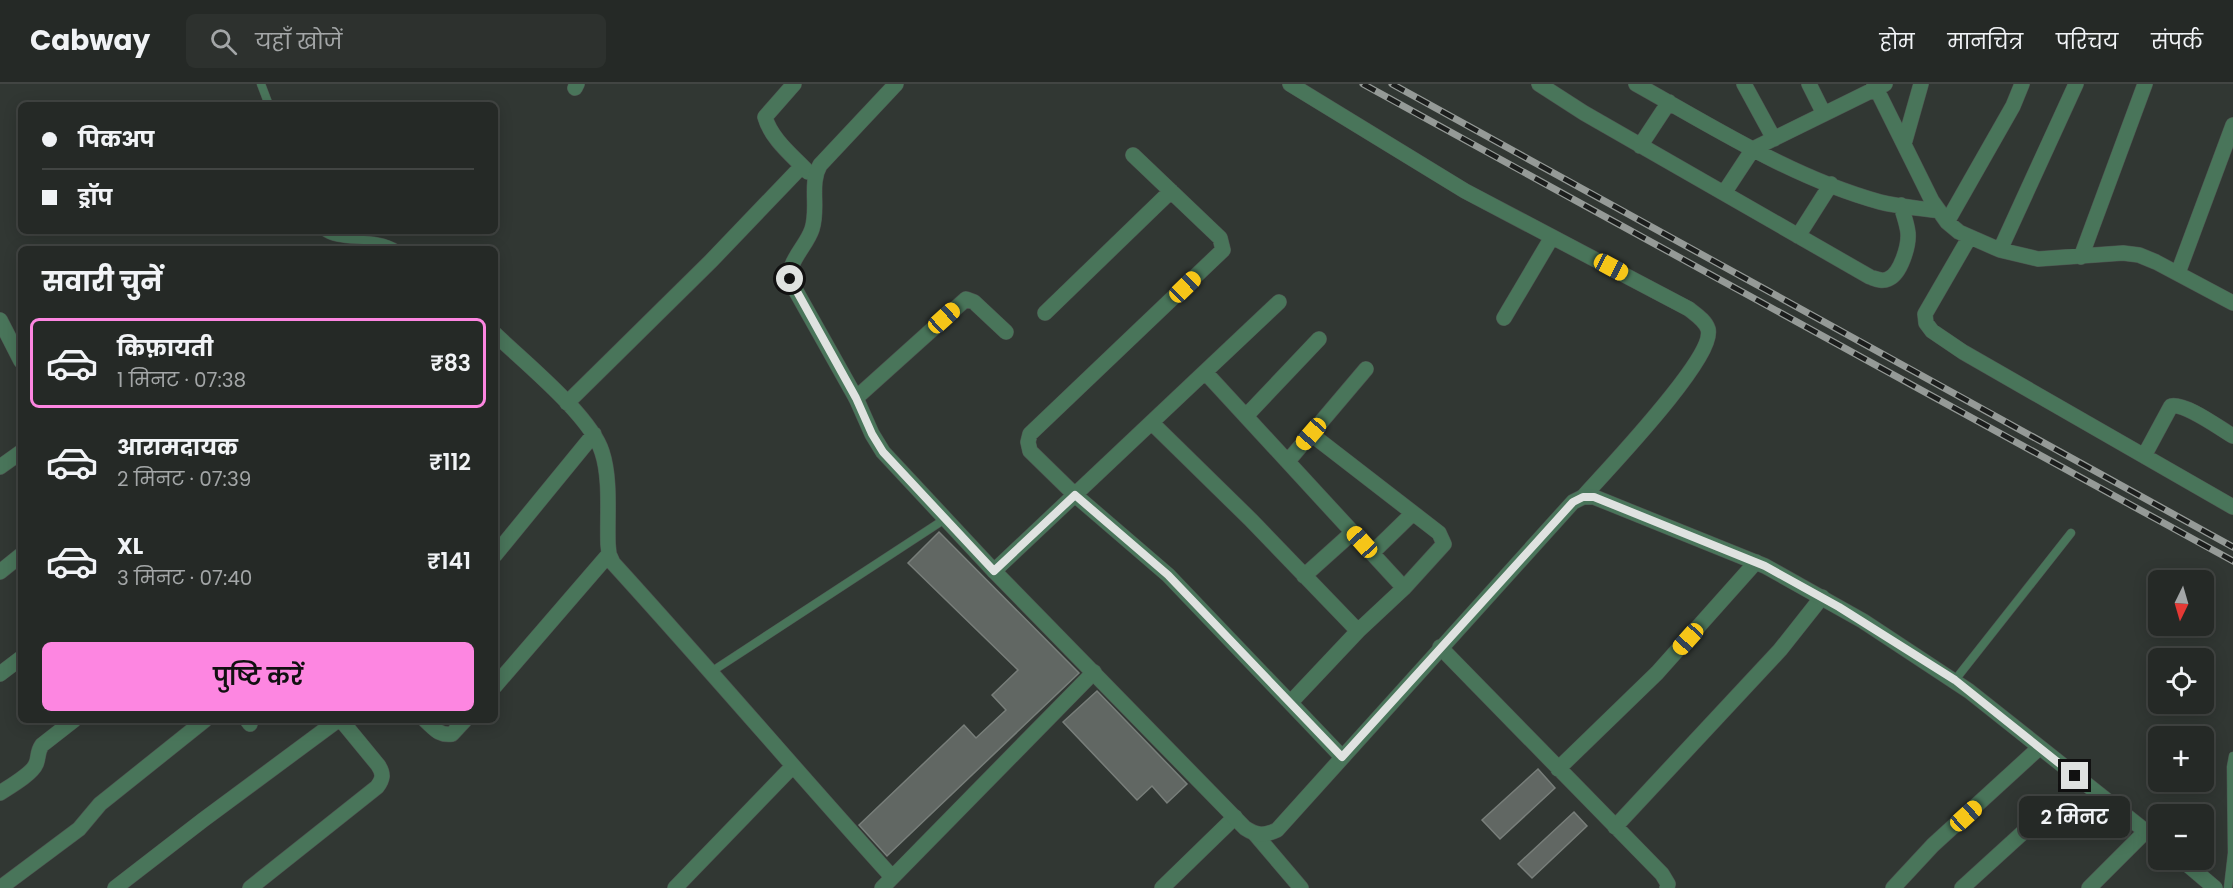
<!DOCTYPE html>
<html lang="hi">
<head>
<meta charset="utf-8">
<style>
	:root { --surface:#252926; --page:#2d312e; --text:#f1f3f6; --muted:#a3a6a7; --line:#424543; --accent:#fd86e1 }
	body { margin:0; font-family:Poppins,"Noto Sans Devanagari",sans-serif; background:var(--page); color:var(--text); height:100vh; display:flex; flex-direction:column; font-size:22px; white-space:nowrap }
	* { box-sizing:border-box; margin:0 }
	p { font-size:20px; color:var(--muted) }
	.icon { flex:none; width:33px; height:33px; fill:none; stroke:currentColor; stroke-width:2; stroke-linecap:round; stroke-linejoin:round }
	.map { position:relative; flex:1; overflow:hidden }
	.side { position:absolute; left:18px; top:162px; width:480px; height:477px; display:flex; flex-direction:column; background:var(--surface); border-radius:9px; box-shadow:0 3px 15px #0003,0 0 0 2px var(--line) }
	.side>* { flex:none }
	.guide { position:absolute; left:18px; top:18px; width:480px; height:132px; border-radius:9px; box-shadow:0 3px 15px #0003,0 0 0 2px var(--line); display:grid; align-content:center; height:132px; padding:0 24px; background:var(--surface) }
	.needle { width:39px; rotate:185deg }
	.buttons { position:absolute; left:2148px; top:486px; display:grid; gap:12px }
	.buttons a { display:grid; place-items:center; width:66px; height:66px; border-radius:9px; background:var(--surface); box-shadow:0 3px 15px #0003,0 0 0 2px var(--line); font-size:30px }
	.end { position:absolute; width:27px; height:27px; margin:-14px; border:8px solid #dfe2e0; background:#111; box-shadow:0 0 0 3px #111 }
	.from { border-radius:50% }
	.bubble { position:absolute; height:42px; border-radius:9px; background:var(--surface); box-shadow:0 3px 15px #0003,0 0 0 2px var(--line); font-size:20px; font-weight:600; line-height:42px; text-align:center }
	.car { position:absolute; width:18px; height:36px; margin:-18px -9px; border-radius:8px; box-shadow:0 0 4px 2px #0007; background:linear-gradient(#f5c518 24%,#345 0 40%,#f5c518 0 76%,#345 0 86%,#f5c518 0) }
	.guide b { display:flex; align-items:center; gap:21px; height:57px; font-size:22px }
	.guide b+b { border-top:2px solid var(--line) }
	.guide i { width:15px; height:15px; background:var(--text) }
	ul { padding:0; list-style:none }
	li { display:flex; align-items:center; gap:18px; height:90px; margin:0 12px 9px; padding:0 12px; border:3px solid transparent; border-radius:9px }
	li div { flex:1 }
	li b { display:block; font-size:22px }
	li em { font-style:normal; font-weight:600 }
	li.active { border-color:var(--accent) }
	li>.icon { width:54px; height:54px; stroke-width:1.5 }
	h2 { padding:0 24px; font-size:27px; line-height:72px }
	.primary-button { display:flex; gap:12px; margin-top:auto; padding:12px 24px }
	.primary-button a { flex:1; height:69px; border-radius:9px; background:var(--accent); color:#111; font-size:24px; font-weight:600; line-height:69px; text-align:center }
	header { display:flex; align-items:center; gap:36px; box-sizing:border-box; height:84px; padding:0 30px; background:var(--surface); border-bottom:2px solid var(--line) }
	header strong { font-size:28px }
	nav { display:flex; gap:33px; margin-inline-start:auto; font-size:21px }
	.search { width:420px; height:54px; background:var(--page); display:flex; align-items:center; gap:15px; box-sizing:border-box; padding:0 21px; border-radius:9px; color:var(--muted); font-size:22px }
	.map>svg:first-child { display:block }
	.building { fill:#616763; stroke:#787e7a; stroke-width:1.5 }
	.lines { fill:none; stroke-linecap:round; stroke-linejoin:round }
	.service-casing { stroke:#4d524f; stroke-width:9 }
	.minor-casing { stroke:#4d524f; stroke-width:16 }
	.tertiary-casing { stroke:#4d524f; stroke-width:16 }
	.service { stroke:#49755a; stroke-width:8 }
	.minor { stroke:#49755a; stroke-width:15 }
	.tertiary { stroke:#49755a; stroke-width:15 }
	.rail-casing { stroke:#959a97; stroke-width:7 }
	.rail { stroke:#1b1d1c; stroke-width:4.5; stroke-dasharray:14; stroke-linecap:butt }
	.route { stroke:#dfe2e0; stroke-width:8 }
</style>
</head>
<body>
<header>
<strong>Cabway</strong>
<div class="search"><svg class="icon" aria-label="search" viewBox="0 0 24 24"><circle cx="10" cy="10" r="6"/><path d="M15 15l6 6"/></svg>यहाँ खोजें</div>
<nav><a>होम</a><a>मानचित्र</a><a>परिचय</a><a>संपर्क</a></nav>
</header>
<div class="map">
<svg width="2233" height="804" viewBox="0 0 2233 804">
	<rect width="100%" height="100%" fill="#313733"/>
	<!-- building -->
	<path class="building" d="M939 448 1079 589 887 772 859 741 964 641 976 654 1006 626 992 611 1018 586 908 479Z
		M1097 607 1187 700 1167 719 1152 702 1137 716 1063 638Z
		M1538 685 1555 704 1500 755 1482 736Z
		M1574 728 1587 742 1532 794 1518 780Z"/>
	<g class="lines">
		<!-- service casing -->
		<g class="service-casing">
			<path id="service" d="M261 0 269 21
				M323 147C339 161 374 150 397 165
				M711 588 945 435
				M1955 596 2071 449
				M2228 804 2232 769 2231 683 2233 672"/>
		</g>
		<!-- minor casing -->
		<g class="minor-casing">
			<path id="minor" d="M794 0 765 33C771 55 793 72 808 88
				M1290 0 1465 107 1689 225C1695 230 1705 236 1708 245 1716 273 1605 388 1583 413
				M1539 0 1584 29 1870 193C1876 195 1882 198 1888 195 1901 190 1909 161 1908 149 1907 139 1903 130 1901 121
				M1636 0C1715 44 1793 94 1880 118 1899 123 1920 124 1939 127
				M1744 0 1774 55
				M1809 0 1824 30
				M1874 0 1932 117 1947 138 1959 148 2000 166 2038 175 2123 169 2139 171 2156 178 2233 219
				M575 4 577 0
				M1904 60 1921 0
				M1640 62 1669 18
				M1133 71 1220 154 1223 166 1030 350 1028 358 1030 367 1075 411 1168 491 1342 673
				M1724 109 1753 65 1885 0
				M1947 138 2013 22 2022 0
				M1798 152 1831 100
				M1969 154 1925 230 1926 239 1932 247 1963 268 2233 423
				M2000 166 2076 0
				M2081 173 2145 0
				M2178 189 2233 41
				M1045 229 1171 107
				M1504 234 1552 153
				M0 236 21 277
				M495 250C524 278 591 332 602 368 611 395 607 432 608 460L609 470 613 479C707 582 798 689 892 793
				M1205 288 1404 504
				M856 314 966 215 974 218 1006 248
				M567 319 711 177 802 82
				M1246 332 1319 255
				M1152 339 1251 436 1358 547
				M2144 372 2171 322C2186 319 2219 344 2233 352
				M1288 377 1366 285
				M0 383 21 368
				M1372 469 1413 429
				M495 471 594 350
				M994 487 1279 218
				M0 488 21 471
				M1304 492 1353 448
				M1440 563 1662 790 1668 800 1667 804
				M0 590 21 574
				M495 602 609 470
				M1291 618 1358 547 1404 504 1444 460 1439 449 1311 350
				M247 636 250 640
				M425 636C434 644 439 652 452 650L465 636
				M1558 685 1657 589 1756 478
				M0 709C9 703 32 690 36 680 39 673 37 668 42 661L74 636
				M1615 743 1780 566 1822 513
				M1255 750 1301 804
				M0 804 79 745 100 720 205 636
				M115 804 203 736 338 636
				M250 804 377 703C383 695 384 690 378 681L341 636
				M675 804 792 683
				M882 804 1094 588
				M1162 804 1235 733
				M1893 804 1933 761 2039 664
				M1962 804 2052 722
				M2089 804 2146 747"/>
		</g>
		<!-- tertiary casing -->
		<g class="tertiary-casing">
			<path id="tertiary" d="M896 0 820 81C809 100 819 124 812 145 806 164 784 179 792 200L856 314 872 350 883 368 994 487 1245 744C1257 752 1264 752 1277 746L1573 418 1583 413H1594L1765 482 1863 537 1969 607 2158 757
				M2182 776 2215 804"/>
		</g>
		<!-- service -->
		<use href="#service" class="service"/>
		<!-- minor -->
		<use href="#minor" class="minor"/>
		<!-- tertiary -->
		<use href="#tertiary" class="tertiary"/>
		<!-- rail casing -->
		<g class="rail-casing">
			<path id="rail" d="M1363 0 2233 477
				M1392 0 2233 463"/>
		</g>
		<!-- rail -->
		<use href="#rail" class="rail"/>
	</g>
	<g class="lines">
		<!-- route -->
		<path class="route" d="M790 195 856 314 872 350 883 368 994 487 1075 411 1168 491 1342 673 1573 418 1583 413H1594L1765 482 1839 523 1955 596 2075 692"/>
	</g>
</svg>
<div class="buttons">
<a><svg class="needle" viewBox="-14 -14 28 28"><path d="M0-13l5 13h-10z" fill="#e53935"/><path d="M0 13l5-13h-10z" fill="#a3a6a7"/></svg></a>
<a><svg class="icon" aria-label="locate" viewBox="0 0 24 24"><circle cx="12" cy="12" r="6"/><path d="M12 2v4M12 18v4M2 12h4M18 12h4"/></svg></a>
<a>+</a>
<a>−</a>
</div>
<i class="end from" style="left:790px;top:195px"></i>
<i class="end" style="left:2075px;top:692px"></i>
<div class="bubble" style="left:2019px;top:712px;width:111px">2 मिनट</div>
<i class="car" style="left:1611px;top:183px;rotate:118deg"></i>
<i class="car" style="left:1185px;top:203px;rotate:46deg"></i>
<i class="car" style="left:944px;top:234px;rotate:48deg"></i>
<i class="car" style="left:1311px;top:350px;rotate:221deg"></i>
<i class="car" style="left:1362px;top:458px;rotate:318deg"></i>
<i class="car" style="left:1688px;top:555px;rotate:222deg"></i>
<i class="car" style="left:1966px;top:732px;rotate:48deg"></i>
<div class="guide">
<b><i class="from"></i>पिकअप</b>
<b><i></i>ड्रॉप</b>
</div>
<section class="side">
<h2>सवारी चुनें</h2>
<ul>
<li class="active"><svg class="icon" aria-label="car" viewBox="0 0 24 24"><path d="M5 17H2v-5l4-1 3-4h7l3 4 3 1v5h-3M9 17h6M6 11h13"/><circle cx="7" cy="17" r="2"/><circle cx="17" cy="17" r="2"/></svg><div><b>किफ़ायती</b><p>1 मिनट · 07:38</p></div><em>₹83</em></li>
<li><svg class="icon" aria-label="car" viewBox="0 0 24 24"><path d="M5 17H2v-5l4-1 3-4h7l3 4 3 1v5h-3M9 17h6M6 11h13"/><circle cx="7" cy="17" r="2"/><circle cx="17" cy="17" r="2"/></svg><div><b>आरामदायक</b><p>2 मिनट · 07:39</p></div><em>₹112</em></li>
<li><svg class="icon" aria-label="car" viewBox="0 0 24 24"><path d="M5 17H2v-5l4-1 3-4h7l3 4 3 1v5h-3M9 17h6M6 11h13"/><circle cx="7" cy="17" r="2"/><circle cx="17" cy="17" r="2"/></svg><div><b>XL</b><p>3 मिनट · 07:40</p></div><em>₹141</em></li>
</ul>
<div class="primary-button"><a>पुष्टि करें</a></div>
</section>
</div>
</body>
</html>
